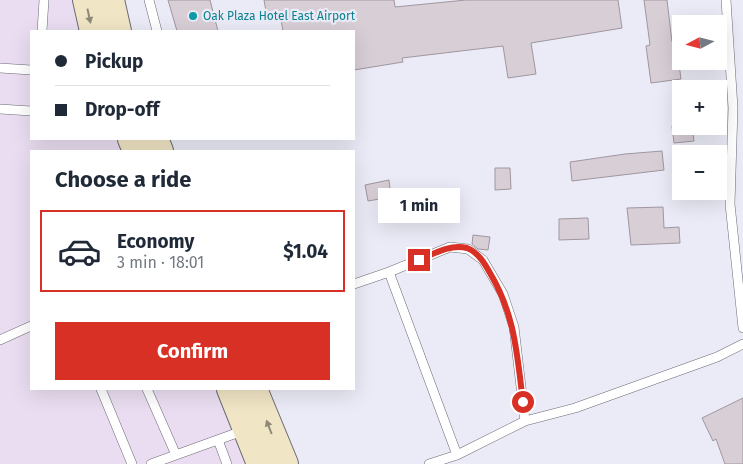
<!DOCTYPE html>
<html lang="en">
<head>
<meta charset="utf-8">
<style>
	:root { --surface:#fff; --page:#f6f6f7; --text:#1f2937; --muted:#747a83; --line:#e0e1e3; --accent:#d93025 }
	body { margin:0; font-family:"Fira Sans",sans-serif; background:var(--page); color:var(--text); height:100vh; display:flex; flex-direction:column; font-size:19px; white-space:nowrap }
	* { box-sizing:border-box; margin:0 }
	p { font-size:16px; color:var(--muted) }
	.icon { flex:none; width:28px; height:28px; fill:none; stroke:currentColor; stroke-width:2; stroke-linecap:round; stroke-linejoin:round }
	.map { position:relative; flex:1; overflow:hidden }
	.drawer { position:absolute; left:30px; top:150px; width:325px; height:240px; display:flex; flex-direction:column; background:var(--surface); border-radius:0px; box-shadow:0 5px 20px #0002 }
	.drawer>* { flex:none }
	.guide { position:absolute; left:30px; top:30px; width:325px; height:110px; border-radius:0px; box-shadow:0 5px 20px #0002; display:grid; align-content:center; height:110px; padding:0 25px; background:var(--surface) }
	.needle { width:32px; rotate:263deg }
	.fabs { position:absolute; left:672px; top:15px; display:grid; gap:10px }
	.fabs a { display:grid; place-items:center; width:55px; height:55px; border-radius:0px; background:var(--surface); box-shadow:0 5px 20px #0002; font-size:25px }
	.end { position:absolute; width:22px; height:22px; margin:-11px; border:6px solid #d93025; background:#fff; box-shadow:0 0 0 2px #fff }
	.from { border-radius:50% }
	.bubble { position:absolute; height:35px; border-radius:0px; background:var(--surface); box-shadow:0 5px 20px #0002; font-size:16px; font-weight:700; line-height:35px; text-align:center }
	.guide b { display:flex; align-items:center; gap:18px; height:48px; font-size:19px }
	.guide b+b { border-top:1px solid var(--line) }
	.guide i { width:12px; height:12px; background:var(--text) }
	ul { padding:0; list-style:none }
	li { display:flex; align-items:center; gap:15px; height:82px; margin:0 10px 8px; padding:0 15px; border:2px solid transparent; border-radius:0px }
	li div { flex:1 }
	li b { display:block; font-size:19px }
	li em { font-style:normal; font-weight:700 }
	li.active { border-color:var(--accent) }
	li>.icon { width:45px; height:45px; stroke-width:1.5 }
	h2 { padding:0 25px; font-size:22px; line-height:60px }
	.primary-button { display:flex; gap:10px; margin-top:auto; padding:10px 25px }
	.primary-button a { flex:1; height:58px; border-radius:0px; background:var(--accent); color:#fff; font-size:20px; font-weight:700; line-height:58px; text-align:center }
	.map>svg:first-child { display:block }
	.commercial { fill:#eaddf1 }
	.building { fill:#d8ced6; stroke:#a0969f }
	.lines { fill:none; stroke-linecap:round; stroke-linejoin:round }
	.lane-casing { stroke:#6b6b76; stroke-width:10 }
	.secondary-casing { stroke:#6b6b76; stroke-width:28 }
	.lane { stroke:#fff; stroke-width:9 }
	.secondary { stroke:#f0e5c4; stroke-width:26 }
	.oneway { fill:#8f8978 }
	.route { stroke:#d93025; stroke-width:6 }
	.culture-dot { fill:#0f9aa8; stroke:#ebebf7; stroke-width:2 }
	.labels { text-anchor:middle; stroke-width:4.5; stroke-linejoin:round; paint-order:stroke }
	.culture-label { font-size:12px; fill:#0d838f; stroke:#ebebf7; text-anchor:start }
</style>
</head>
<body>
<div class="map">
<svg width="743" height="464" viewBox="0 0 743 464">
	<rect width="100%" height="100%" fill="#ebebf7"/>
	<!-- commercial -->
	<path class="commercial" d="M0 0H75L84 31H31V139H118L123 151H31V389H216L246 464H0Z"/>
	<!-- building -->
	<path class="building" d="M168 0H210L218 31H177Z
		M264 0H394L395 7 466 0H618L622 28 531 43 536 74 508 78 503 46 402 58 403 62 354 70V31H283L280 15 267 17Z
		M644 0H667L672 42H676L681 79 651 83 646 46 650 45Z
		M672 126H692L694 141 674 143Z
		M662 151 664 170 572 181 570 162 625 154Z
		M495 168H510L511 189 495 190Z
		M389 180 391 197 368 201 365 185Z
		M663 207 664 228 679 227 680 243 631 245 627 208Z
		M588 218 589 239 559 240V219Z
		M473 235 490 237 488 250 478 249 472 244Z
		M743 398V464H725L716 439 713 441 702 418Z"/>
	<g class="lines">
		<!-- lane casing -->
		<g class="lane-casing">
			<path id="lane" d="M149 0 157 31
				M726 0 733 108 730 204 743 328
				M42 31 44 0
				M0 68 31 70
				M0 109 31 111
				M389 272 457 455
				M354 284 389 272 450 247 468 249 483 260 503 294 514 327 525 421
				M0 340 31 326
				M101 389 132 464
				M147 389 176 455
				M218 440 227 464
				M151 464 245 430
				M429 464 457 455 525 421 575 408 717 357 743 344"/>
		</g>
		<!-- secondary casing -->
		<g class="secondary-casing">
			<path id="secondary" d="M86 0 93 31
				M111 0 118 31
				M131 139 136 151
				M155 139 160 151
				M230 389 260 464
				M254 389 285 464"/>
		</g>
		<!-- lane -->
		<use href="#lane" class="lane"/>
		<!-- secondary -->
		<use href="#secondary" class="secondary"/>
	</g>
	<!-- one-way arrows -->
	<defs><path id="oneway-solid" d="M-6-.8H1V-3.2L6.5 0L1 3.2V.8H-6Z" transform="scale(1.25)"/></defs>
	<g class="oneway">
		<use href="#oneway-solid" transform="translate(89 16) rotate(78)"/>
		<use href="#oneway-solid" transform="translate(269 427) rotate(-111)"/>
	</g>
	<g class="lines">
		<!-- route -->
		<path class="route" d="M419 260C435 253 450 244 467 248 478 252 485 264 490 273 515 315 517 354 523 402"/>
	</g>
	<!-- markers -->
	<circle class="culture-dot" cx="193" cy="16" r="5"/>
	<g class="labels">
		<!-- culture labels -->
		<g class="culture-label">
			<text x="203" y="20">Oak Plaza Hotel East Airport</text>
		</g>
	</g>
</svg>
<div class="fabs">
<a><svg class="needle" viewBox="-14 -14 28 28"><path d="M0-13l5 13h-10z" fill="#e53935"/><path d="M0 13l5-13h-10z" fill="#747a83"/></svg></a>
<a>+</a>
<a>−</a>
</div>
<i class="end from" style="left:523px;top:402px"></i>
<i class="end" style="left:419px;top:260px"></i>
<div class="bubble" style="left:378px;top:188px;width:82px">1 min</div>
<div class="guide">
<b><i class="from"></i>Pickup</b>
<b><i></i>Drop-off</b>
</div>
<section class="drawer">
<h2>Choose a ride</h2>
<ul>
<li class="active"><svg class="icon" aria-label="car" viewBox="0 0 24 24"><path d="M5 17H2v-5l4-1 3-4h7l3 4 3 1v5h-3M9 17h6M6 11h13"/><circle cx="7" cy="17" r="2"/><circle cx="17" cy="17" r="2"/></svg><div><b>Economy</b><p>3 min · 18:01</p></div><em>$1.04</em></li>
</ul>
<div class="primary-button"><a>Confirm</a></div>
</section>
</div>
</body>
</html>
